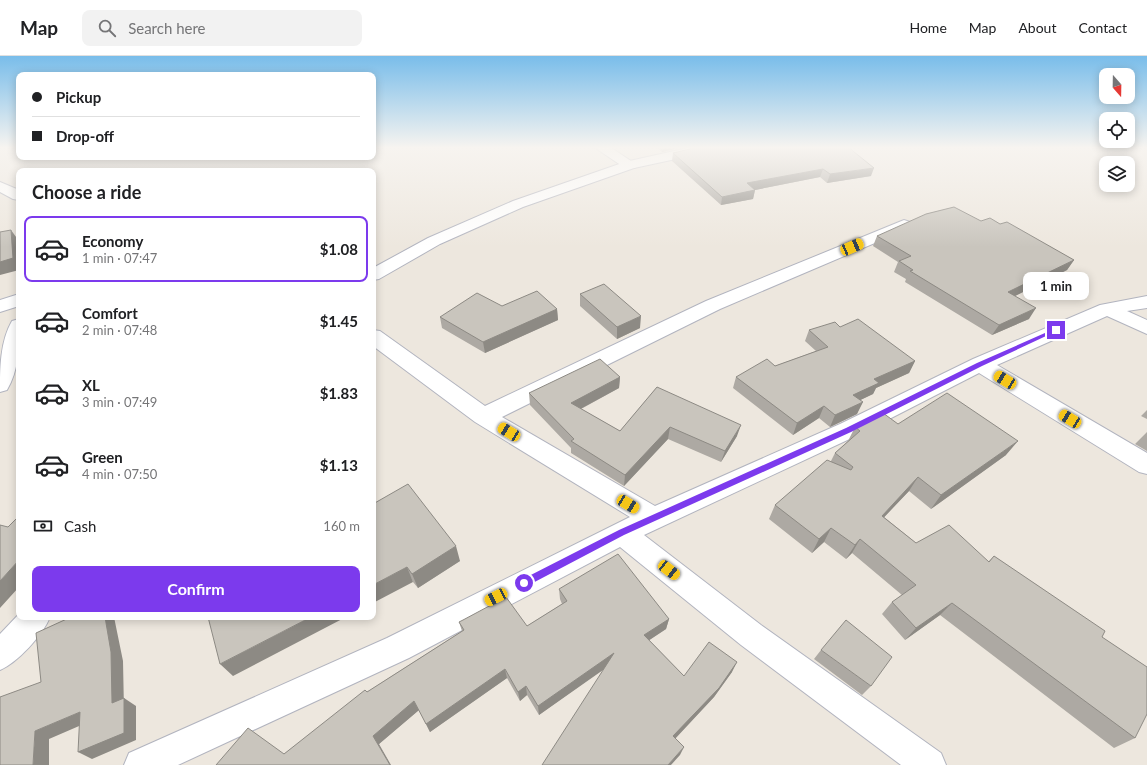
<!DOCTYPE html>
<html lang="en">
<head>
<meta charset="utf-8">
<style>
	:root { --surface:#fff; --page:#f2f2f2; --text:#202124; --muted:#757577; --line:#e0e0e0; --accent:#7c3aed }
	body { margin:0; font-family:Lato,sans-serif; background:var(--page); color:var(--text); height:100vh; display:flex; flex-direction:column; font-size:15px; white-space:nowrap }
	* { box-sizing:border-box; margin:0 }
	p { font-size:13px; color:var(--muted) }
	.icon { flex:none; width:22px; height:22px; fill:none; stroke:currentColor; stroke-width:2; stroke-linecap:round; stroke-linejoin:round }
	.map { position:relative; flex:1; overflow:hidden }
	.drawer { position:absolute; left:16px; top:112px; width:360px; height:452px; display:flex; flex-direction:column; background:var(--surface); border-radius:8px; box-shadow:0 2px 10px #0003 }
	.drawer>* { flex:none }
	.guide { position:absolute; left:16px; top:16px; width:360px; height:88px; border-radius:8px; box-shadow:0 2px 10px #0003; display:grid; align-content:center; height:88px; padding:0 16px; background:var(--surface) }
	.needle { width:26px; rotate:160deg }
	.tools { position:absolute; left:1099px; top:12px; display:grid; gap:8px }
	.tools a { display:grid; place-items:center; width:36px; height:36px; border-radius:8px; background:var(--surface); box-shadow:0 2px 10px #0003; font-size:20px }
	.end { position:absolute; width:18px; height:18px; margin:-9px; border:5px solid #7c3aed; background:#fff; box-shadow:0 0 0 2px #fff }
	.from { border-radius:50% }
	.bubble { position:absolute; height:28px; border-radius:8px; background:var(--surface); box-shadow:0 2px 10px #0003; font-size:13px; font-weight:700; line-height:28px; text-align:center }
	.car { position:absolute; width:12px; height:24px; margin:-12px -6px; border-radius:5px; box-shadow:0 0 3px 1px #0007; background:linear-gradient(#f5c518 24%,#345 0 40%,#f5c518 0 76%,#345 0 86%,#f5c518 0) }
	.guide b { display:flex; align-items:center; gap:14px; height:38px; font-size:15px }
	.guide b+b { border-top:1px solid var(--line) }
	.guide i { width:10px; height:10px; background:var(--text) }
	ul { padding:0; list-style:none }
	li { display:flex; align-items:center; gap:12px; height:66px; margin:0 8px 6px; padding:0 8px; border:2px solid transparent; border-radius:8px }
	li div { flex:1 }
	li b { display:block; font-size:15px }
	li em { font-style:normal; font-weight:700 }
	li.active { border-color:var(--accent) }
	li>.icon { width:36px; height:36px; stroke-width:1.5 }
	h2 { padding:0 16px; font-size:18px; line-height:48px }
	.pay { display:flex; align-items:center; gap:10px; height:44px; padding:0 16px; font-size:15px }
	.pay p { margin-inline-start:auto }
	.primary-button { display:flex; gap:8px; margin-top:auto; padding:8px 16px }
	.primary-button a { flex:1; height:46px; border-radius:8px; background:var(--accent); color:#fff; font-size:16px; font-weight:700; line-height:46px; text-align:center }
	header { display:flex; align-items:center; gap:24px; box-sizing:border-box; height:56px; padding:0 20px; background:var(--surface); border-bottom:1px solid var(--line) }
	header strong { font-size:19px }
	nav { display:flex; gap:22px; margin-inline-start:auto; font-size:14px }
	.search { width:280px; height:36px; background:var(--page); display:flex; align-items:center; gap:10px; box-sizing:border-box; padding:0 14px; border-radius:8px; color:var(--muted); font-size:15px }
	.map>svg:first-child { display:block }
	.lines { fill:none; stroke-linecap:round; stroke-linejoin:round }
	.street-casing { stroke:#b2b4bf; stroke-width:2 }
	.secondary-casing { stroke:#b2b4bf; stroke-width:2 }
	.street { fill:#fff; fill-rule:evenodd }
	.secondary { fill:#fff; fill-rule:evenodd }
	.wall { fill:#ada9a3 }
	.shaded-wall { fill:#8d8a84 }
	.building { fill:#c9c5bd; stroke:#8d8a84 }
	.route { fill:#7c3aed }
</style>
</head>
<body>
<header>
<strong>Map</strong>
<div class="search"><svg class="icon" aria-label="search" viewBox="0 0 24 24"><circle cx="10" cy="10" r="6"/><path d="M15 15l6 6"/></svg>Search here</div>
<nav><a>Home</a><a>Map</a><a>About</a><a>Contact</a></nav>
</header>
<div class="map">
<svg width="1147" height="709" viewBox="0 0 1147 709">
	<rect width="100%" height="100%" fill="#ede7de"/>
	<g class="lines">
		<!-- street casing -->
		<g class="street-casing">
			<path id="street" d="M594 91H610L637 109 635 112H625Z
				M0 126 19 134V144L13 143 0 136Z
				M904 164 910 166 912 169 910 172 720 253 502 361 655 450 840 368 973 303 1100 249 1147 240V252L1127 255 1147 264V278L1107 260 997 309 1147 397V418L1139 416 979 317 856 380 644 479 761 569 941 697 946 709H901L741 589 620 491 409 602 178 709H124L129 697 387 582 630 461 475 366 373 290V274L380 275 485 350 706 245Z
				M19 238V250L0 256V244Z
				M19 263C19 287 20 312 7 334L0 336C0 312 0 286 12 265Z"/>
		</g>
		<!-- secondary casing -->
		<g class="secondary-casing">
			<path id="secondary" d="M692 91H719L713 95 634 112 523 151 440 188 379 223 373 224V212L428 182 513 145 625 106Z
				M19 558V561H50C43 579 17 607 0 614V578Z"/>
		</g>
		<!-- street -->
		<use href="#street" class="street"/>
		<!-- secondary -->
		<use href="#secondary" class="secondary"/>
	</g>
	<!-- wall -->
	<path class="wall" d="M657 91H683L662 96Z
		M699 91 871 120 827 127 820 121 755 134 753 143 721 149 672 105 673 97Z
		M981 165 1000 168 1074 204 1067 214 1015 240 1029 263 992 279 905 226 906 223 894 216 898 206 873 190 877 180Z
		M580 238 640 272 617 283 580 250Z
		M502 250 557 253 558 264 485 297 442 272 440 261Z
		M840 271 915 305 909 317 876 332 873 338 860 344 857 358 830 371 819 362 793 379 733 332 736 321 775 310 816 295 805 285 809 274Z
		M620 321 619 332 581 353 620 375 657 331 737 380 721 406 668 383 624 430 571 397V392L530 349 529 337Z
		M1147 354V363L1141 360Z
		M898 368 1006 399 931 453 909 435 884 461 916 487 988 506 994 500 1102 581 1135 682 1114 692 940 559 905 584 882 558 892 546 902 539 852 497 846 503 824 486 812 497 769 463 775 449 831 405 835 397 848 385 855 371Z
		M1147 376V395L1135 388Z
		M373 448 460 505 418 532 413 526Z
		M559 533 669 563 666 573 649 584 684 620 732 616 714 641 675 683 680 699 603 613 539 659 527 639 520 645 507 622 430 676 419 654 379 688 284 698 367 636 462 575 459 566 527 570 562 548 560 543Z
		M821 594 871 630 862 639 814 603Z"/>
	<!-- shaded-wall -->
	<path class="shaded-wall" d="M663 91H683L662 96Z
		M874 112 871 120 827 127 830 118Z
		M823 113 820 121 745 136 747 127Z
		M755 134 753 143 721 149 722 141Z
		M11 174 19 185V214L0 219V206Z
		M1074 204 1067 214 1001 247 1008 236Z
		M1036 252 1029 263 992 279 999 269Z
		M557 253 558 264 485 297 483 286Z
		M641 260 640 272 617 283V271Z
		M915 305 909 317 876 332 873 338 848 350 853 339 874 323Z
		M620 321 619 332 571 358V347Z
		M863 346 857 358 830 371 835 359Z
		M824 350 819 362 793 379 797 367Z
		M741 369 737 380 721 406 725 395Z
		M670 371 668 383 624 430 625 419Z
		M1018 385 1006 399 931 453 941 439Z
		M918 421 909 435 873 473 882 460Z
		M831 472 824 486 812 497 819 483Z
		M860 483 852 497 846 503 855 489Z
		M456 490 460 505 418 532 412 518Z
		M19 504V531L0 552V525Z
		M407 511 413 526 373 547V529Z
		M952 547 940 559 905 584 916 572Z
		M105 561H114L123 605 124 655 112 647Z
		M311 561H346L233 620 220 608Z
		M669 563 666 573 642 589 644 579Z
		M614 597 613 607 539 659 538 650Z
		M737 606 732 616 714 641 670 688 673 680Z
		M505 613 507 622 430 676 426 668Z
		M526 630 527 639 520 645 518 636Z
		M124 642 136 650V684L92 703 78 696Z
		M414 645 419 654 379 688 391 709H390L373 680Z
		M80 656 93 664 49 683V709H33L35 675Z
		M684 691 680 699 671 709H668Z"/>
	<!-- building -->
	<path class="building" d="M699 91H848L874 112 830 118 823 113 747 127 755 134 722 141 673 97Z
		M954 151 981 165 990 162 1000 168 1007 166 1074 204 1008 236 1036 252 999 269 910 215 913 214 899 205 911 200 877 180 926 158Z
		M11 174 13 202 0 206V176Z
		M604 228 641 260 617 271 580 238Z
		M537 235 557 253 483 286 440 261 477 237 502 250Z
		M858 263 915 305 874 323 879 327 853 339 863 346 835 359 824 350 797 367 736 321 767 303 775 310 828 291 809 274 835 266 840 271Z
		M600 303 620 321 571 347 620 375 657 331 741 369 725 395 670 371 625 419 571 385 574 383 529 337Z
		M947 337 1018 385 941 439 918 421 882 460 916 487 949 469 989 506 994 500 1105 575 1102 581 1147 611V658L1135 682 952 547 916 572 892 546 916 529 860 483 855 489 831 472 819 483 775 449 827 404 851 414 853 411 835 397 860 375 855 371 883 357 898 368Z
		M408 428 456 490 412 518 407 511 373 529V448Z
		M19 460V504L0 525V469L8 471Z
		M618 498 669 563 644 579 684 620 709 586 737 606 719 632 673 680 684 691 668 709H542L614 597 538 650 526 630 518 636 505 613 426 668 414 645 373 680 390 709H216L248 672 284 698 365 634 367 636 464 574 459 566 463 564 506 541 527 570 567 545 559 533Z
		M71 561H105L111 596 112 647 124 642V677L78 696 80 656 35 675 33 709H0V641L41 626 36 577Z
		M208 561H311L220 608Z
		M846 564 892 601 871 630 821 594Z"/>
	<!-- sky -->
	<linearGradient id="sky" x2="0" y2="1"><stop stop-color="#79bdea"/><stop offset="0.48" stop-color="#f7f4f0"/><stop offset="1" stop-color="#f7f4f0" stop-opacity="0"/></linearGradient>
	<rect width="1147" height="191" fill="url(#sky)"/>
	<!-- route -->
	<path class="route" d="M1054 273 1059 274 982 310 851 376 624 479 527 530H521V524L619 474 846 372 977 307Z"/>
</svg>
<div class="tools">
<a><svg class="needle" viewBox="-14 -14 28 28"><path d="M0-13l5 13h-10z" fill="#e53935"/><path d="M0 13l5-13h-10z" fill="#757577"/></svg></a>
<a><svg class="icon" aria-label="locate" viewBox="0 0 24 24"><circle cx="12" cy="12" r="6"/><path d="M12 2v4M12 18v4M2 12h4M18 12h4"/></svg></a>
<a><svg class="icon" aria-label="layers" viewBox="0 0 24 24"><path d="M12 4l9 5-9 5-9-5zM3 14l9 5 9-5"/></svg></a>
</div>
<i class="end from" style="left:524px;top:527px"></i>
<i class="end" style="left:1056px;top:274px"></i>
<div class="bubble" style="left:1023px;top:216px;width:66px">1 min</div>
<i class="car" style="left:852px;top:191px;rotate:67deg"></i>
<i class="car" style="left:1005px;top:324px;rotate:301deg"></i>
<i class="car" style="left:1070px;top:363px;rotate:301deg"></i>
<i class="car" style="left:509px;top:376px;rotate:301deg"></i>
<i class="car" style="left:628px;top:448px;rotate:121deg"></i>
<i class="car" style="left:669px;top:514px;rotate:128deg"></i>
<i class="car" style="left:496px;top:541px;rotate:243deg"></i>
<div class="guide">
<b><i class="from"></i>Pickup</b>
<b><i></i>Drop-off</b>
</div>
<section class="drawer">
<h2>Choose a ride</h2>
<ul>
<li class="active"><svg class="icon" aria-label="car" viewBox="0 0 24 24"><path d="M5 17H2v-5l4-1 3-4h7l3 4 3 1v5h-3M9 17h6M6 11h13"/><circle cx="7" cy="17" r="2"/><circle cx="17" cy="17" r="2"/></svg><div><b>Economy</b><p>1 min · 07:47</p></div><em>$1.08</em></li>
<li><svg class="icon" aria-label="car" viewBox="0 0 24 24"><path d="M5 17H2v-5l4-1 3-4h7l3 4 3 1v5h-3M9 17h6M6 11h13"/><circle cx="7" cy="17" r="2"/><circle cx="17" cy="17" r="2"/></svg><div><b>Comfort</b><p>2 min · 07:48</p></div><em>$1.45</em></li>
<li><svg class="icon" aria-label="car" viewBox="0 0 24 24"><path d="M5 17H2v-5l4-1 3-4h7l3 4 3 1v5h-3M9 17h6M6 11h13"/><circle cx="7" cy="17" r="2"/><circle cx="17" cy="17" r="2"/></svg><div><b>XL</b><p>3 min · 07:49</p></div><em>$1.83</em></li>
<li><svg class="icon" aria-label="car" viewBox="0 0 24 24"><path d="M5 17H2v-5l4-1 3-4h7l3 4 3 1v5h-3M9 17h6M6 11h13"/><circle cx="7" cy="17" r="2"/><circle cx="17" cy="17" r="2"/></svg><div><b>Green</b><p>4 min · 07:50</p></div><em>$1.13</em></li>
</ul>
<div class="pay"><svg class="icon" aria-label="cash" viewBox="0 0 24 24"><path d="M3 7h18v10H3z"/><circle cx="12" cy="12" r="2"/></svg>Cash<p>160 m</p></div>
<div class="primary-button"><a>Confirm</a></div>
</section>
</div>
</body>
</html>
